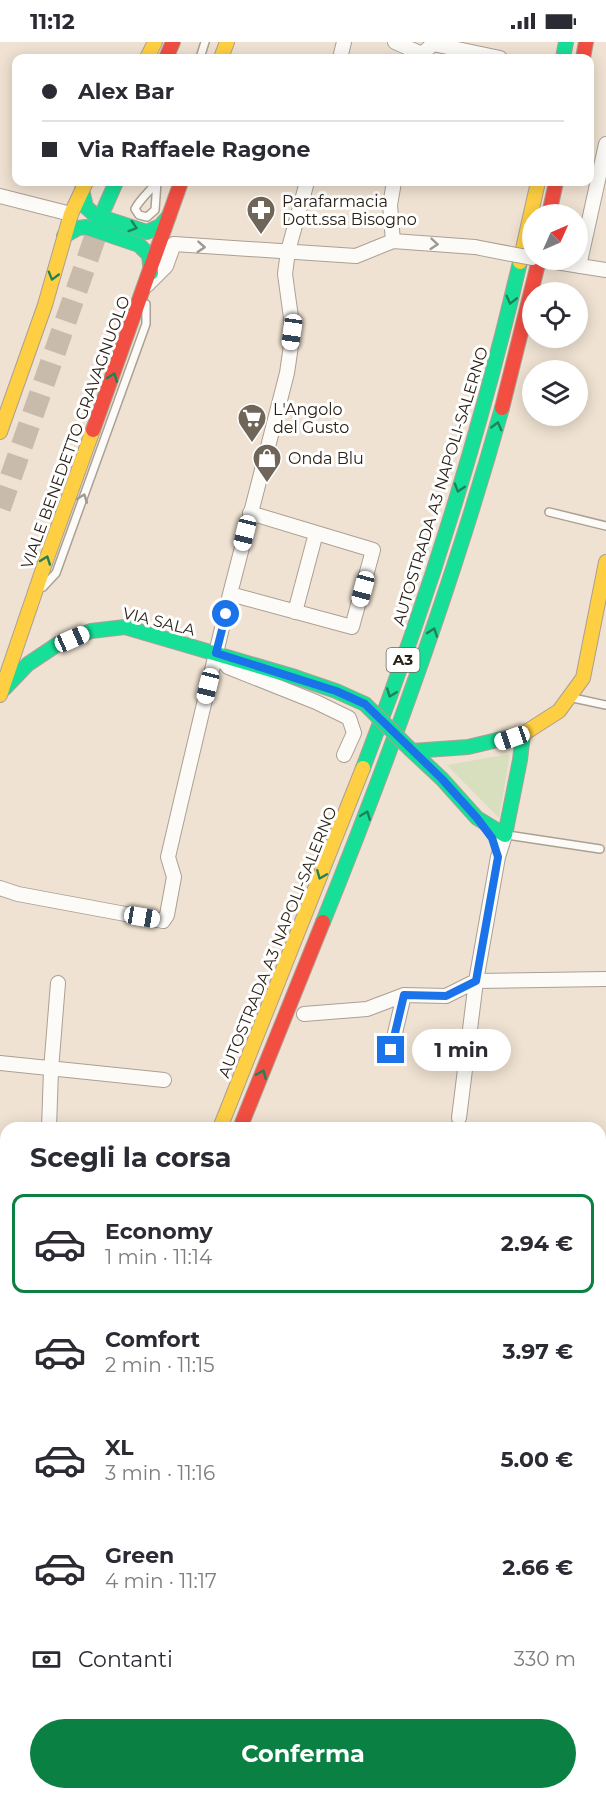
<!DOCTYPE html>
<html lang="it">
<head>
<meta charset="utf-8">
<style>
	:root { --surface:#fff; --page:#f7f7f7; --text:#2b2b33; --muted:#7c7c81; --line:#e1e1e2; --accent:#0b8043 }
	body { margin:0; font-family:Montserrat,sans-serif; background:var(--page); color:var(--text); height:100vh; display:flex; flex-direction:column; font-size:22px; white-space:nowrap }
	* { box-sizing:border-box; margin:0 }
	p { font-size:20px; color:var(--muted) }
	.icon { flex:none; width:33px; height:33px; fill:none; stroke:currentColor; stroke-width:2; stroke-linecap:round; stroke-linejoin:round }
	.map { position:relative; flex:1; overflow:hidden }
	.drawer { position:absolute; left:0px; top:1080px; width:606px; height:678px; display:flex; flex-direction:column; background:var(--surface); border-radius:18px 18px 0 0; box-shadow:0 3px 15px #0003 }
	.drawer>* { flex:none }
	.guide { position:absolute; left:12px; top:12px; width:582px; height:132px; border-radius:12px; box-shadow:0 3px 15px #0003; display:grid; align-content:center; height:132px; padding:0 30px; background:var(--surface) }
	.needle { width:39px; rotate:45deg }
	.fabs { position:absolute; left:522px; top:162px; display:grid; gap:12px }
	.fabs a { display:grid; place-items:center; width:66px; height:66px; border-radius:50%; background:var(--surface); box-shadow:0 3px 15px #0003; font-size:30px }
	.end { position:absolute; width:27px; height:27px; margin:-14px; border:8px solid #1a73e8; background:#fff; box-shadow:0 0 0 3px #fff }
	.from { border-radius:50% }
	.bubble { position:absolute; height:42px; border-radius:21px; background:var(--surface); box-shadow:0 3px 15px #0003; font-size:20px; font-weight:700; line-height:42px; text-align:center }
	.car { position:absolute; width:18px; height:36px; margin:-18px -9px; border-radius:8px; box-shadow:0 0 4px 2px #0007; background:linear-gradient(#fff 24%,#345 0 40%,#fff 0 76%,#345 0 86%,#fff 0) }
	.guide b { display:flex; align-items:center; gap:21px; height:57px; font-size:22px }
	.guide b+b { border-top:2px solid var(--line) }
	.guide i { width:15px; height:15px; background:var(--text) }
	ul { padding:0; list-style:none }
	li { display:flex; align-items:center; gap:18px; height:99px; margin:0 12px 9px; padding:0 18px; border:3px solid transparent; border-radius:12px }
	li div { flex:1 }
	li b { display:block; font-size:22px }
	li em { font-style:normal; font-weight:700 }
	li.on { border-color:var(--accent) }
	li>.icon { width:54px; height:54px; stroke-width:1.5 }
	h2 { padding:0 30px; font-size:27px; line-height:72px }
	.pay { display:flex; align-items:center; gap:15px; height:66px; padding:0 30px; font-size:22px }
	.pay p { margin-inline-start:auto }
	.primary-button { display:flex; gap:12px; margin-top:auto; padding:12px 30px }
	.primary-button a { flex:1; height:69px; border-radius:36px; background:var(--accent); color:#fff; font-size:24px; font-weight:700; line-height:69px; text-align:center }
	.status { display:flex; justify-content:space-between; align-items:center; height:42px; padding:0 30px; background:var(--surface); direction:ltr }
	.status svg { height:16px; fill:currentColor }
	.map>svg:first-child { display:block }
	.green { fill:#d7dfbf }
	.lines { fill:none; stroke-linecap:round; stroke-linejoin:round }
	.primary-tunnel { stroke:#c8bbac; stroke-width:22; stroke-dasharray:22 11; stroke-linecap:butt }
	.lane-casing { stroke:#aaa094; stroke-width:10 }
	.street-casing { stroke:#aaa094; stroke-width:16 }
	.fast-casing { stroke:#aaa094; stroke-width:16 }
	.slow-casing { stroke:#aaa094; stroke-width:16 }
	.jam-casing { stroke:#aaa094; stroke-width:16 }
	.lane { stroke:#fdfbf8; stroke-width:7 }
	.street { stroke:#fdfbf8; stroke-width:14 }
	.fast { stroke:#16e098; stroke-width:14 }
	.slow { stroke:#ffcf43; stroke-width:14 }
	.jam { stroke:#f24e42; stroke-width:14 }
	.street-bridge-casing { stroke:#aaa094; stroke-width:16; stroke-linecap:butt }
	.fast-bridge-casing { stroke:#aaa094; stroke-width:16; stroke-linecap:butt }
	.street-bridge { stroke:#fdfbf8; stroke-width:14 }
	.fast-bridge { stroke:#16e098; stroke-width:14 }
	.oneway { stroke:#208057 }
	.oneway2 { stroke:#9e9992 }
	.route { stroke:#1a73e8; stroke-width:8 }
	.labels { text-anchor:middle; stroke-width:6; stroke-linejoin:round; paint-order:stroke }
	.shield { fill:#fff; stroke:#6a645c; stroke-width:1.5 }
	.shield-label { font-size:15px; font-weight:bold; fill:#2a2116 }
	.poi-label { font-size:16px; fill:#2a2116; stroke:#fff; text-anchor:start }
	.street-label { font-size:16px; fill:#2a2116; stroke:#fff }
</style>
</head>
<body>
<div class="status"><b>11:12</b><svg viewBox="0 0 49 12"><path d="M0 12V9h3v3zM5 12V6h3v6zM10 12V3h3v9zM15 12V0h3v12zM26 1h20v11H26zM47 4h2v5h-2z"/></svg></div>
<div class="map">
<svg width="606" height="1758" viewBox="0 0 606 1758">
	<rect width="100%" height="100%" fill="#efe2d2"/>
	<!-- green -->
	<path class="green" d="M510 712 499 776 447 723Z"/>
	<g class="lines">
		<!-- primary-tunnel -->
		<path class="primary-tunnel" d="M0 466 104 170"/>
		<!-- lane casing -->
		<g class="lane-casing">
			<path id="lane" d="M200 16 205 0
				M157 140C150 149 139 158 135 167L139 173 147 175 155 168 157 140
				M549 470 606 484
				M43 545 56 531 146 282V262
				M573 656 606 663
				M507 793 600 807"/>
		</g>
		<!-- street casing -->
		<g class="street-casing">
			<path id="street" d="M395 0 422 12 421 16
				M422 12 433 2 500 16
				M340 16 344 0
				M0 154 71 172
				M393 199 390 163 394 140
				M543 218 606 228
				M579 224 606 102
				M147 243 166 224 174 202 356 214 393 199 475 205
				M230 552 352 585 373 508 250 471
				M295 570 316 491
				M220 615 228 625 316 660 349 676 354 691 344 713
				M0 846 18 852 163 879 167 873 174 835 168 815 182 755 230 552 287 331 293 290 285 232 288 209 307 140
				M304 972 367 967 404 953 446 954 476 939 498 815 505 793
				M391 1008 404 953
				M0 1021 164 1038
				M459 1076 476 939 606 937
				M49 1086 51 1028 58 941
				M0 1500 6 1493"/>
		</g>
		<!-- fast casing -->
		<g class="fast-casing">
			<path id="fast" d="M563 16 566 0
				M82 148 86 165 95 173 147 190 160 184 169 174
				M105 165 116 140
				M64 194 78 186 86 185 139 203 149 213 151 231
				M4 647 28 622 58 602 91 589 125 585 295 635
				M523 692 520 718 505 793 477 776 442 737 412 709 468 705Z
				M363 726C427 561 480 392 520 220
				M323 880C391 712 453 541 502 366
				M0 1253 6 1252
				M228 1758 235 1752
				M400 1758 417 1752"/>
		</g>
		<!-- slow casing -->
		<g class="slow-casing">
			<path id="slow" d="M147 16 155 0
				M221 16 227 0
				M520 220 538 140
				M0 390 45 263 71 172 86 140
				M0 653 44 524 93 388
				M523 692 559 669 583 636 606 520
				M220 1086 363 726
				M0 1458 6 1452
				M378 1752 393 1758"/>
		</g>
		<!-- jam casing -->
		<g class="jam-casing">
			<path id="jam" d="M166 16 173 0
				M583 16 586 0
				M549 172 556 140
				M502 366 539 218
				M93 388 181 140
				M240 1086 323 880
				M600 1141 606 1140
				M600 1295 606 1292
				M0 1482 6 1476"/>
		</g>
		<!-- lane -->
		<use href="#lane" class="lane"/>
		<!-- street -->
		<use href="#street" class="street"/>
		<!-- fast -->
		<use href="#fast" class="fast"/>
		<!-- slow -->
		<use href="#slow" class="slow"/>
		<!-- jam -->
		<use href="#jam" class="jam"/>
		<!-- street-bridge casing -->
		<g class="street-bridge-casing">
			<path id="street-bridge" d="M475 205 532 216"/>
		</g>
		<!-- fast-bridge casing -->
		<g class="fast-bridge-casing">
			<path id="fast-bridge" d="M295 635 336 649 365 662 412 709"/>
		</g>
		<!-- street-bridge -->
		<use href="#street-bridge" class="street-bridge"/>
		<!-- fast-bridge -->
		<use href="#fast-bridge" class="fast-bridge"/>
	</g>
	<!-- one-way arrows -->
	<defs><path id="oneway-chevron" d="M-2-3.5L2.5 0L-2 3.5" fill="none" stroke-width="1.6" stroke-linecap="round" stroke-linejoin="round" transform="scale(1.5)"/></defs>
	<g class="oneway">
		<use href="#oneway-chevron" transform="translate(133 185) rotate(18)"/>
		<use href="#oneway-chevron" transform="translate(53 234) rotate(106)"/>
		<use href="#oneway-chevron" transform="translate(511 258) rotate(104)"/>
		<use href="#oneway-chevron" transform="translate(113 335) rotate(-70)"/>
		<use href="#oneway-chevron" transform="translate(497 384) rotate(-75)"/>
		<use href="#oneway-chevron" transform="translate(459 446) rotate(107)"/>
		<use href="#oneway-chevron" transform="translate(46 518) rotate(-70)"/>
		<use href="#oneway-chevron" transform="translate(433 590) rotate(-71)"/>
		<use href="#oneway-chevron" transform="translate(391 651) rotate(110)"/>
		<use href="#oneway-chevron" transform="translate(366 773) rotate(-69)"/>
		<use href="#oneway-chevron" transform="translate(321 833) rotate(112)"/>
		<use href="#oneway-chevron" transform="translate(262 1032) rotate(-68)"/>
	</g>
	<g class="oneway2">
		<use href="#oneway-chevron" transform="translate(434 202) rotate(5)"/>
		<use href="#oneway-chevron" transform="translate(201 205) rotate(4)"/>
		<use href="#oneway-chevron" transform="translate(83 456) rotate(-70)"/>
	</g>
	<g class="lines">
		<!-- route -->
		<path class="route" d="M226 572 216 611 336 649 365 662 442 737 477 776 492 796 498 815 476 939 446 954 404 953 391 1008"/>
	</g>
	<!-- icons -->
	<defs>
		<g id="pharmacy-pin" transform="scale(1.5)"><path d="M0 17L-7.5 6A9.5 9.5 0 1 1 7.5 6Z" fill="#6f6558" stroke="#fff"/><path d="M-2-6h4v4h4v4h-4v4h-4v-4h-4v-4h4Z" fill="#fff"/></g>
		<g id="supermarket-pin" transform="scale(1.5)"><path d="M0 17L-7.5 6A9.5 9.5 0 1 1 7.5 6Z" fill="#6f6558" stroke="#fff"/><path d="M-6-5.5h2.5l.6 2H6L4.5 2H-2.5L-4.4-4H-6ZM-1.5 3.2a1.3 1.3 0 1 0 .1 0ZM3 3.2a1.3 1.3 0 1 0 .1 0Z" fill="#fff"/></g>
		<g id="shop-pin" transform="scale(1.5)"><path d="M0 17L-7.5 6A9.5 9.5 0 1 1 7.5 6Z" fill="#6f6558" stroke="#fff"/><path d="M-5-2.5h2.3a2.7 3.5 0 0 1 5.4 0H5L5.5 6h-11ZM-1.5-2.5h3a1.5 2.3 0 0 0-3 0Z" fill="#fff"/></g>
	</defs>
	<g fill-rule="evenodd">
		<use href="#pharmacy-pin" x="261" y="168"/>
		<use href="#supermarket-pin" x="252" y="376"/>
		<use href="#shop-pin" x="267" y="416"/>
	</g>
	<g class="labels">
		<!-- shield labels -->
		<rect class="shield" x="386.5" y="606" width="33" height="24" rx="4.5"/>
		<g class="shield-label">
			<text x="403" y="623">A3</text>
		</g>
		<!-- poi labels -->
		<g class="poi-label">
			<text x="282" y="165">Parafarmacia<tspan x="282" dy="18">Dott.ssa Bisogno</tspan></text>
			<text x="273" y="373">L'Angolo<tspan x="273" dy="18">del Gusto</tspan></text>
			<text x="288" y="422">Onda Blu</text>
		</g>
		<!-- street labels -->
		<g class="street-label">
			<text transform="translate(75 390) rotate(-70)" y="6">VIALE BENEDETTO GRAVAGNUOLO</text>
			<text transform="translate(440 444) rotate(-73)" y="6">AUTOSTRADA A3 NAPOLI-SALERNO</text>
			<text transform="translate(159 579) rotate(14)" y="6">VIA SALA</text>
			<text transform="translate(277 900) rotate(-68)" y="6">AUTOSTRADA A3 NAPOLI-SALERNO</text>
		</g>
	</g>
</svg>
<div class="fabs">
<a><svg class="needle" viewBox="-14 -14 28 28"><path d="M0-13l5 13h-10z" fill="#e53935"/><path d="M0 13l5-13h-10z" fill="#7c7c81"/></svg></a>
<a><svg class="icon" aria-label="locate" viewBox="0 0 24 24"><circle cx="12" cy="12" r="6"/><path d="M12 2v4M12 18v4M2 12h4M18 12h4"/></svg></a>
<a><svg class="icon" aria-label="layers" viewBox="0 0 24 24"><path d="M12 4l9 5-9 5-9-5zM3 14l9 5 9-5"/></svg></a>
</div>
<i class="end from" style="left:226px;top:572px"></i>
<i class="end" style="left:391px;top:1008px"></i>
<div class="bubble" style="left:412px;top:987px;width:99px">1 min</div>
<i class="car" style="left:292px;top:290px;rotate:188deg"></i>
<i class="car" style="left:245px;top:491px;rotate:194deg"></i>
<i class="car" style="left:363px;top:547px;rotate:195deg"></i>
<i class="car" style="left:72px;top:597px;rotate:66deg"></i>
<i class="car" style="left:208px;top:644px;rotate:194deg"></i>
<i class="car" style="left:512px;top:696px;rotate:251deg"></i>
<i class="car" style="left:142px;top:875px;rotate:100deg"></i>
<div class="guide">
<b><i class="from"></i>Alex Bar</b>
<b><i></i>Via Raffaele Ragone</b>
</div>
<section class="drawer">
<h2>Scegli la corsa</h2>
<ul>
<li class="on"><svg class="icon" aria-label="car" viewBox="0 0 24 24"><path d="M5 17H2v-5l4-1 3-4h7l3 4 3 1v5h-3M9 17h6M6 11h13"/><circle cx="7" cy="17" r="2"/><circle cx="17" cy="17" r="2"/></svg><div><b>Economy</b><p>1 min · 11:14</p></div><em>2.94 €</em></li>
<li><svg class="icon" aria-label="car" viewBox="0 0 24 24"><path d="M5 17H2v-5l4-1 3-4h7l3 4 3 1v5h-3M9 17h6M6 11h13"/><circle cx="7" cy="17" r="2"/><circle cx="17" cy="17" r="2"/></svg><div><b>Comfort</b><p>2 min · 11:15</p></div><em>3.97 €</em></li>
<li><svg class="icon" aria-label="car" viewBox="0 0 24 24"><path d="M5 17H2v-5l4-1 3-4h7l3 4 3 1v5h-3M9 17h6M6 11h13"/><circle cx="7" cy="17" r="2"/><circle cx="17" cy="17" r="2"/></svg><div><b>XL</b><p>3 min · 11:16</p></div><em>5.00 €</em></li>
<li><svg class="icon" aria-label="car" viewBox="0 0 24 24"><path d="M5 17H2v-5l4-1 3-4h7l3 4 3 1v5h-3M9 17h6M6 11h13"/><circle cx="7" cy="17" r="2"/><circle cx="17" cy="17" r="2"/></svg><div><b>Green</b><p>4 min · 11:17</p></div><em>2.66 €</em></li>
</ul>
<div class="pay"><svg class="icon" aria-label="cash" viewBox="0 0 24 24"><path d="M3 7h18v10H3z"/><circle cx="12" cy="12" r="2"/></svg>Contanti<p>330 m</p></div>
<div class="primary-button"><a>Conferma</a></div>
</section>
</div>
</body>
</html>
